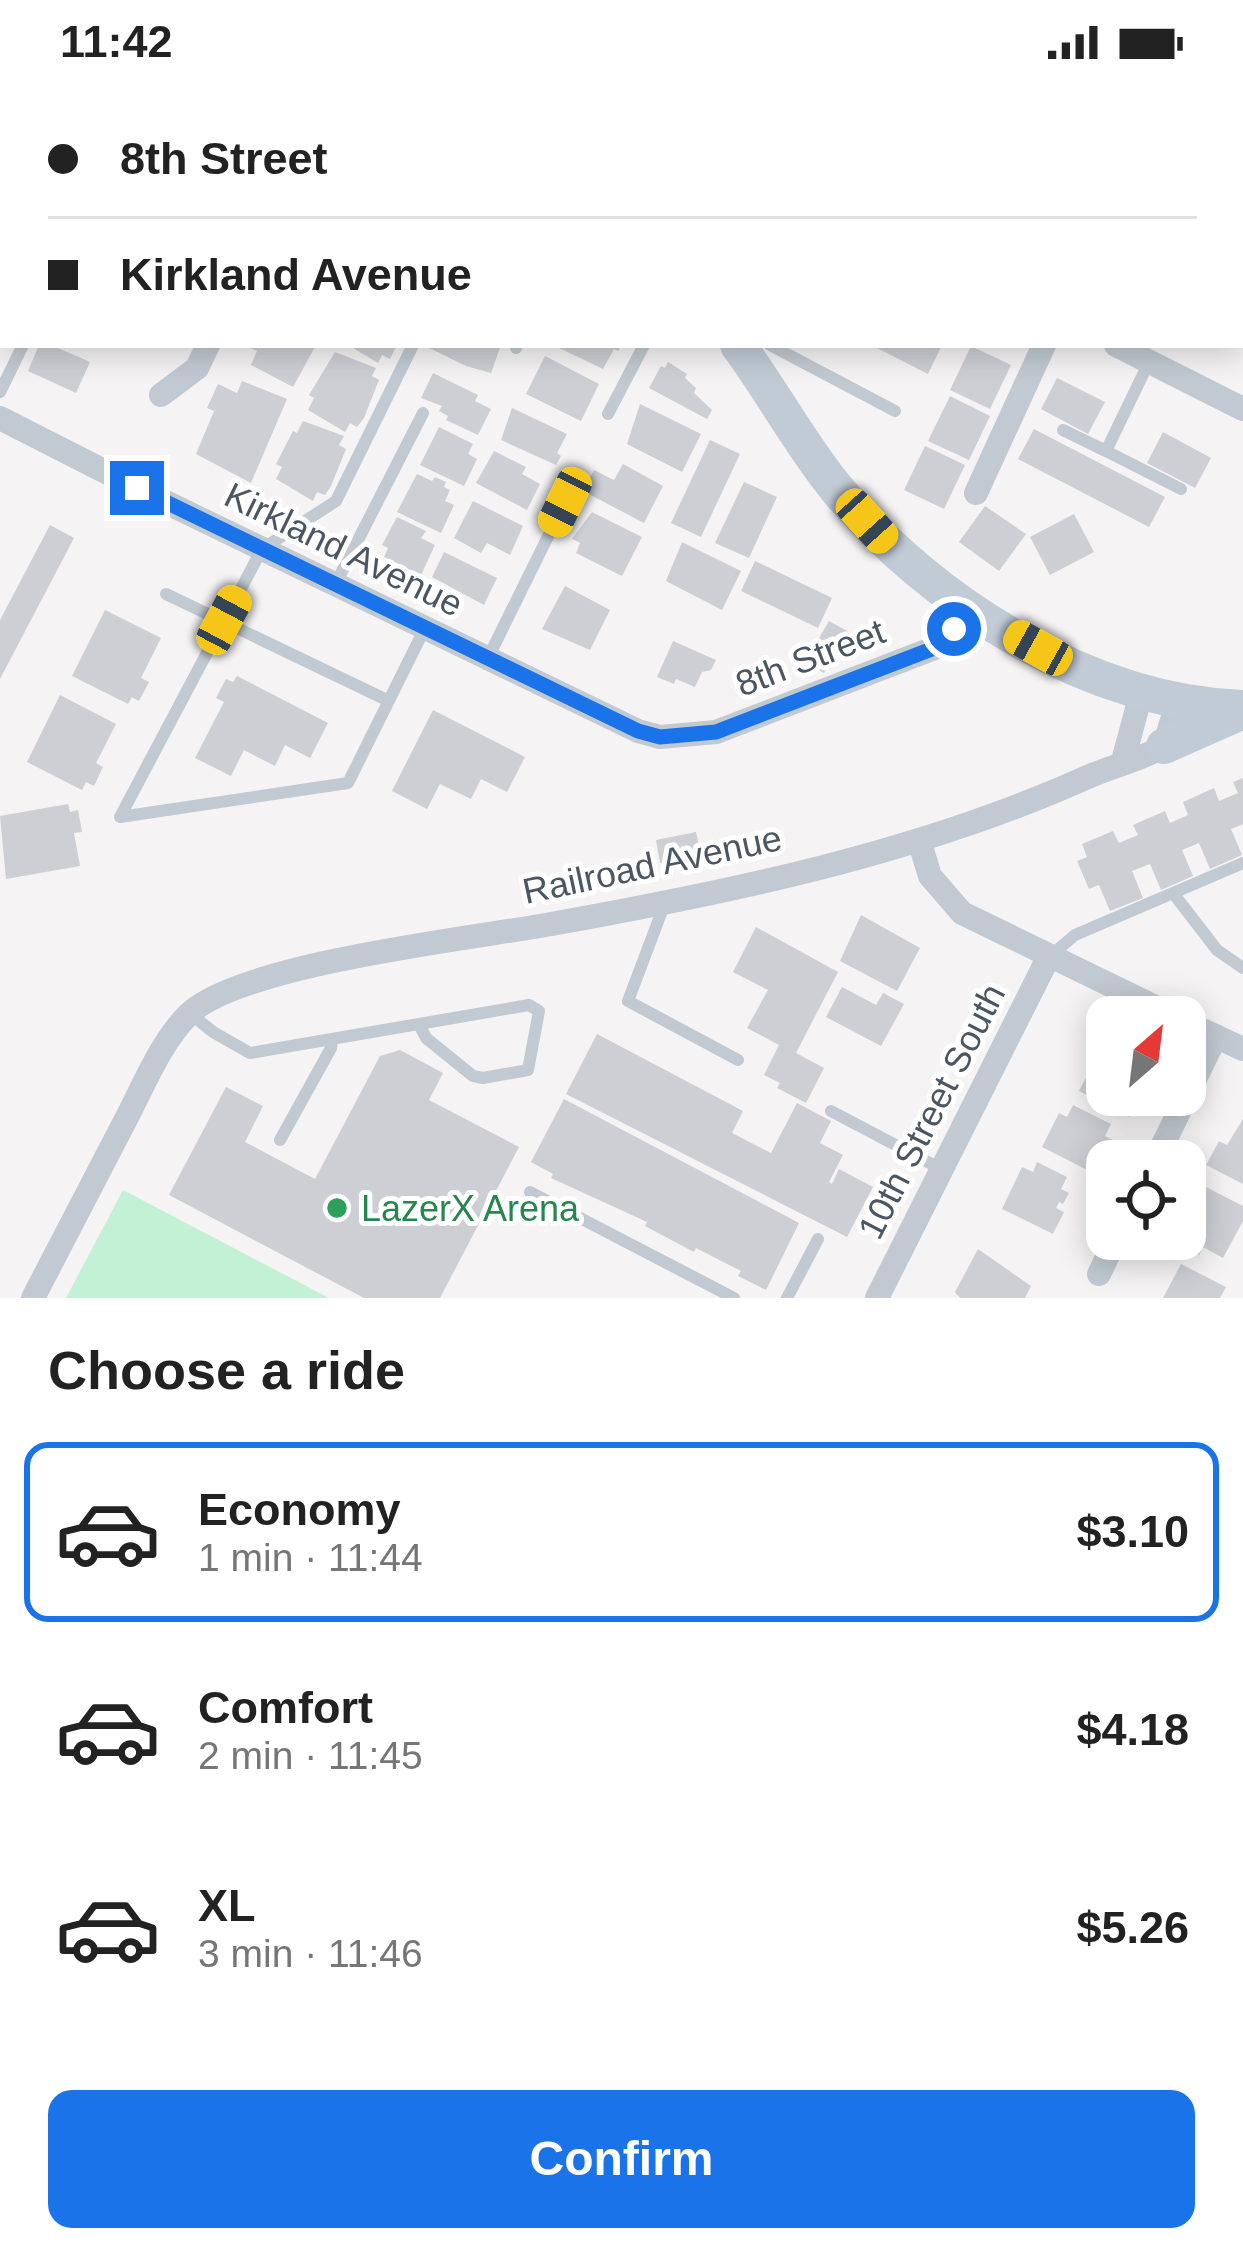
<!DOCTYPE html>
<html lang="en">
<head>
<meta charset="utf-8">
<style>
	:root { --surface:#fff; --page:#f2f2f2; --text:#222; --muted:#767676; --line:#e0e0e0; --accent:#1a73e8 }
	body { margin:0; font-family:Helvetica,sans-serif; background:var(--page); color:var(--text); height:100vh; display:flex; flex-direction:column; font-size:45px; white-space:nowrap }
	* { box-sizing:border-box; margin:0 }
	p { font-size:39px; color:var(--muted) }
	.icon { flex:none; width:66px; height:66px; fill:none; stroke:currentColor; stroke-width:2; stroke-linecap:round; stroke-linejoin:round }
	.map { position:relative; height:1214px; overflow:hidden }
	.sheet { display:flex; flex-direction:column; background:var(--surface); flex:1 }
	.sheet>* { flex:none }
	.top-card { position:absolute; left:0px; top:0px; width:1245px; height:264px; box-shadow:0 6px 30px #0003; display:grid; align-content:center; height:264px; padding:0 48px; background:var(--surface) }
	.needle { width:78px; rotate:28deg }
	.tools { position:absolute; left:1086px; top:912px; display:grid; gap:24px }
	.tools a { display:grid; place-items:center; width:120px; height:120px; border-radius:24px; background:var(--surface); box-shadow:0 6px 30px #0003; font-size:60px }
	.end { position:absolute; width:54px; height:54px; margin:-27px; border:15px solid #1a73e8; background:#fff; box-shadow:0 0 0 6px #fff }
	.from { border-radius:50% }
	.car { position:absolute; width:36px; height:72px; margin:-36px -18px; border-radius:15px; box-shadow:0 0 9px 3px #0007; background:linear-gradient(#f5c518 24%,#345 0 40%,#f5c518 0 76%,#345 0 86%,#f5c518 0) }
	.top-card b { display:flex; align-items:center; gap:42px; height:114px; font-size:45px }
	.top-card b+b { border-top:3px solid var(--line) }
	.top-card i { width:30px; height:30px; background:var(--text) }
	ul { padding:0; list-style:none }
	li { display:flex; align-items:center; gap:36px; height:180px; margin:0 24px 18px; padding:0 24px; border:6px solid transparent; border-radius:24px }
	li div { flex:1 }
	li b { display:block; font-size:45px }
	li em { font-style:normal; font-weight:800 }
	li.selected { border-color:var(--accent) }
	li>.icon { width:108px; height:108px; stroke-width:1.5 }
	h2 { padding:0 48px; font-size:54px; line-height:144px }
	.button { display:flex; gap:24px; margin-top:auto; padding:24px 48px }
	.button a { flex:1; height:138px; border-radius:24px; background:var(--accent); color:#fff; font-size:48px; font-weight:800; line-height:138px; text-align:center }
	.status { display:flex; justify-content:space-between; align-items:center; height:84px; padding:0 60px; background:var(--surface); direction:ltr }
	.status svg { height:33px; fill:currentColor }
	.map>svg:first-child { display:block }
	.green { fill:#c3f1d5 }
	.building { fill:#cdcfd5 }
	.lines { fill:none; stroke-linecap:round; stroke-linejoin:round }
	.lane { stroke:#c1cad2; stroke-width:12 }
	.street { stroke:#c1cad2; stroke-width:24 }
	.secondary { stroke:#c1cbd6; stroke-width:36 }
	.route { stroke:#1a73e8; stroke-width:15 }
	.leisure-dot { fill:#2e9e5b; stroke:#fff; stroke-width:4.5 }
	.labels { text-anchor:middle; stroke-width:10; stroke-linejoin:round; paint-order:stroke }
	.street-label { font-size:36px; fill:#4a5661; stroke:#fff }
	.leisure-label { font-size:36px; fill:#27864d; stroke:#fff; text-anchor:start }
</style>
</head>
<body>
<div class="status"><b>11:42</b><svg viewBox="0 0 49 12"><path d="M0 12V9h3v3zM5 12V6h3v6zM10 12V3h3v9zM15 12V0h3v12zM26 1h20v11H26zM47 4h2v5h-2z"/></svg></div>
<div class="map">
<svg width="1243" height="1214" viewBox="0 0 1243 1214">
	<rect width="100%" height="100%" fill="#f5f3f3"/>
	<!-- green -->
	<path class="green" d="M123 1106 329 1214H66Z"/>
	<!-- building -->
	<path class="building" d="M39 261H51L90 278 76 309 28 287Z
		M243 261H316L293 303 251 281 257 267Z
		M348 261H397L390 275 382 271 378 279Z
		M423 261H501L491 289 466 282Z
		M553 261H622L618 267 614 265 603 285Z
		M871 261H942L928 290Z
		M971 262 1011 281 990 325 950 306Z
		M335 268 376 284 372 292 379 296 364 334 357 343 350 339 345 348 308 326 314 314 309 311Z
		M545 272 599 300 581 337 526 310Z
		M668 278 687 290 685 294 696 304 694 309 712 326 707 335 649 304 661 282 665 284Z
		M433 289 478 311 475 317 491 325 478 351 446 336 448 332 439 327 442 322 421 314Z
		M1057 294 1105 318 1088 350 1041 325Z
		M242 297 287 315 251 399 196 370 214 327 207 324 218 300 237 309Z
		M950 312 990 332 969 376 928 357Z
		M640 320 701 350 682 388 627 360Z
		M512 324 567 350 557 369 561 372 556 381 501 356Z
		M303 337 344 352 339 361 346 365 331 402 325 411 317 408 313 417 276 395 282 383 276 380 293 347 297 349Z
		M439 343 473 360 468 370 477 375 464 402 420 381Z
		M1034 345 1165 413 1149 443 1018 375Z
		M1163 348 1211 374 1195 404 1147 379Z
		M710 356 740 370 701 453 671 439Z
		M925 362 965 381 944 425 904 406Z
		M494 367 526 383 522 390 540 400 527 426 476 399Z
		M623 380 663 402 644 439 583 407 594 386 614 396Z
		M417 390 432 397 435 393 446 398 444 403 450 406 445 417 454 421 441 449 397 428Z
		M744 398 777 413 749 474 715 459Z
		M473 417 523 442 510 471 487 459 481 469 454 454Z
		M985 422 1026 450 999 487 959 458Z
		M592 428 642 453 622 492 576 469 580 459 572 455Z
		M1074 430 1094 468 1050 491 1030 453Z
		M397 433 426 447 421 454 435 461 421 491 384 473 388 464 382 461Z
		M50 441 74 454 0 595V536Z
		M682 458 741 487 722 526 666 497Z
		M444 468 497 494 484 521 432 493Z
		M755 477 832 514 818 544 741 507Z
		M565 502 610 526 590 566 542 545Z
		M105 526 161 554 141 594 149 598 139 617 132 613 128 620 72 592Z
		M829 537 849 548 843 557 848 560 836 580 831 577 824 589 805 578Z
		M673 557 716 576 711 586 702 588 695 603 676 595 674 600 657 593Z
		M237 592 328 639 310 674 285 661 275 682 244 666 231 692 195 674 224 618 216 614 226 595 233 598Z
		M60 611 116 640 96 679 103 683 94 702 86 698 82 706 27 678Z
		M433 626 525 673 507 708 481 695 471 715 440 700 427 725 392 707Z
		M1243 694V740L1231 745 1242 771 1210 785 1199 759 1182 766 1193 792 1161 806 1150 780 1132 787 1143 814 1110 827 1099 801 1089 805 1077 777 1087 773 1082 760 1113 747 1119 759 1138 751 1133 741 1165 727 1170 739 1188 731 1183 718 1214 704 1219 717 1238 709 1233 698Z
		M68 720 70 728 78 726 82 748 74 749 80 782 6 795 0 732Z
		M696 748 701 771 660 779 656 756Z
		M861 831 920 864 897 907 840 877Z
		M756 843 838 888 796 969 824 984 806 1019 777 1004 780 999 764 991 779 961 747 944 768 906 733 888Z
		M842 903 876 921 883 909 904 920 881 962 826 933Z
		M597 950 743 1027 732 1049 771 1069 797 1019 831 1037 820 1059 843 1071 829 1098 832 1100 839 1085 873 1103 847 1153 566 1010Z
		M400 966 443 989 429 1016 519 1063 440 1214H364L169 1111 226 1003 263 1022 245 1058 315 1095 380 972Z
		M1100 967 1107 970V1011H1140L1130 1033 1079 1007Z
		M564 1015 799 1139 766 1206 738 1192 741 1187 696 1164 694 1168 645 1142 647 1138 551 1094 553 1090 531 1078Z
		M1073 1021 1111 1040 1105 1052 1120 1060 1115 1077H1107V1096L1042 1063 1059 1029 1067 1033Z
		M1243 1035V1100L1206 1081 1219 1057 1227 1061Z
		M1037 1078 1067 1093 1061 1105 1069 1109 1063 1120 1059 1118 1056 1124 1064 1128 1053 1150 1002 1125 1022 1083 1033 1088Z
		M1204 1102 1243 1122V1137L1223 1174 1203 1163 1199 1171 1168 1155H1185V1124L1187 1121 1192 1124Z
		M978 1165 1031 1202 1025 1214H960L955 1208Z
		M1181 1180 1226 1203 1220 1214H1163Z"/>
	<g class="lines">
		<!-- lane -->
		<path class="lane" d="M274 3 275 0
			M775 3 776 0
			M810 3 811 0
			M1242 226 1243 227
			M413 261 336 417 262 465 120 733 348 699 425 544
			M770 261 895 327
			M516 264 517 261
			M1149 278 1106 367 1181 405
			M0 308 23 261
			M608 330 644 261
			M1063 346 1106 367
			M335 501 423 329
			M166 510 389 617
			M488 574 565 418
			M1173 809 1217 866 1243 884
			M665 819 628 917 738 976
			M1050 872 1075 851 1243 779
			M191 930 213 948 250 969 529 921 539 927 528 986 483 994 473 992 426 954 419 940
			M831 1027 941 1085
			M280 1056 331 964 332 955
			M530 1108 734 1214
			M787 1214 818 1155"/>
		<!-- street -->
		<path class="street" d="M614 0 620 3
			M1174 0V3
			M307 3 308 0
			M528 3 532 0
			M1116 261 1243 325
			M161 311 197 284 208 261
			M0 334 153 412 638 647 660 653 716 648 937 563 971 528
			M976 409 1044 261
			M1123 677 1142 606
			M919 756 930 792 962 829 1176 933
			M1185 938 1243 965
			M1155 1077 1216 952
			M1099 1190 1116 1155
			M33 1214C64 1155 94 1096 125 1037 144 1001 161 957 190 929 242 881 463 855 540 842 726 809 917 770 1090 692 1115 681 1141 676 1164 662L1178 617
			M877 1214 1049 872"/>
		<!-- secondary -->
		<path class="secondary" d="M502 0 506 3
			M738 261C772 307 800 360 836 404 931 519 1090 619 1243 624
			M1164 662 1243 627"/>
	</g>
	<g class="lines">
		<!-- route -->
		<path class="route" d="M137 404 638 647 660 653 716 648 937 563 954 545"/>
	</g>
	<!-- markers -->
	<circle class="leisure-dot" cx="337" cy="1124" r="12"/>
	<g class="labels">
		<!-- street labels -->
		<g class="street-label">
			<text transform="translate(344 465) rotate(26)" y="13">Kirkland Avenue</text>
			<text transform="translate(810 573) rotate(-21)" y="13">8th Street</text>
			<text transform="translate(652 780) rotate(-12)" y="13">Railroad Avenue</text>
			<text transform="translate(931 1027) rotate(-63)" y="13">10th Street South</text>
		</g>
		<!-- leisure labels -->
		<g class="leisure-label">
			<text x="361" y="1137">LazerX Arena</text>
		</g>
	</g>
</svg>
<div class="tools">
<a><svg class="needle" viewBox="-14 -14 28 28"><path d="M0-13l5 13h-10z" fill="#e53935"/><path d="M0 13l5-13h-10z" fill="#767676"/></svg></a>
<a><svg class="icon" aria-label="locate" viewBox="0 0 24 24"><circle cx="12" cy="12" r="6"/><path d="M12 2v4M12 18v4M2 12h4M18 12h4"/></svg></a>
</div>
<i class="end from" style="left:954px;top:545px"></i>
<i class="end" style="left:137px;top:404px"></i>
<i class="car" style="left:565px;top:418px;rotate:206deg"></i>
<i class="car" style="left:867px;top:437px;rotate:138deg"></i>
<i class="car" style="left:224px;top:536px;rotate:28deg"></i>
<i class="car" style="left:1038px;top:564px;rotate:299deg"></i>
<div class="top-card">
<b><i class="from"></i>8th Street</b>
<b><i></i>Kirkland Avenue</b>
</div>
</div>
<section class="sheet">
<h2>Choose a ride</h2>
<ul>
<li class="selected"><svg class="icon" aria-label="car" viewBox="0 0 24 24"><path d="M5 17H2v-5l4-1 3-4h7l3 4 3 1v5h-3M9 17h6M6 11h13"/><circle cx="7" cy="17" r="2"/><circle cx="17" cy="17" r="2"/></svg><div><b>Economy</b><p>1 min · 11:44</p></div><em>$3.10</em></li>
<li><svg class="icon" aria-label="car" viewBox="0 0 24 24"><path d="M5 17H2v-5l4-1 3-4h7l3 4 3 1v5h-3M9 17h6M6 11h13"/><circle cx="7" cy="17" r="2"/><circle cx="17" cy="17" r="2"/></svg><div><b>Comfort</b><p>2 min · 11:45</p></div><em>$4.18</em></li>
<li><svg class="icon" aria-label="car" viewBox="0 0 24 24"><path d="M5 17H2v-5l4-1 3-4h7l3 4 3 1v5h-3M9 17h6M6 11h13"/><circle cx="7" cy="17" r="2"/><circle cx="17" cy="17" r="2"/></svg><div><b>XL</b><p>3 min · 11:46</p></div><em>$5.26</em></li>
</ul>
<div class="button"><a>Confirm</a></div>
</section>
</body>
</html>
